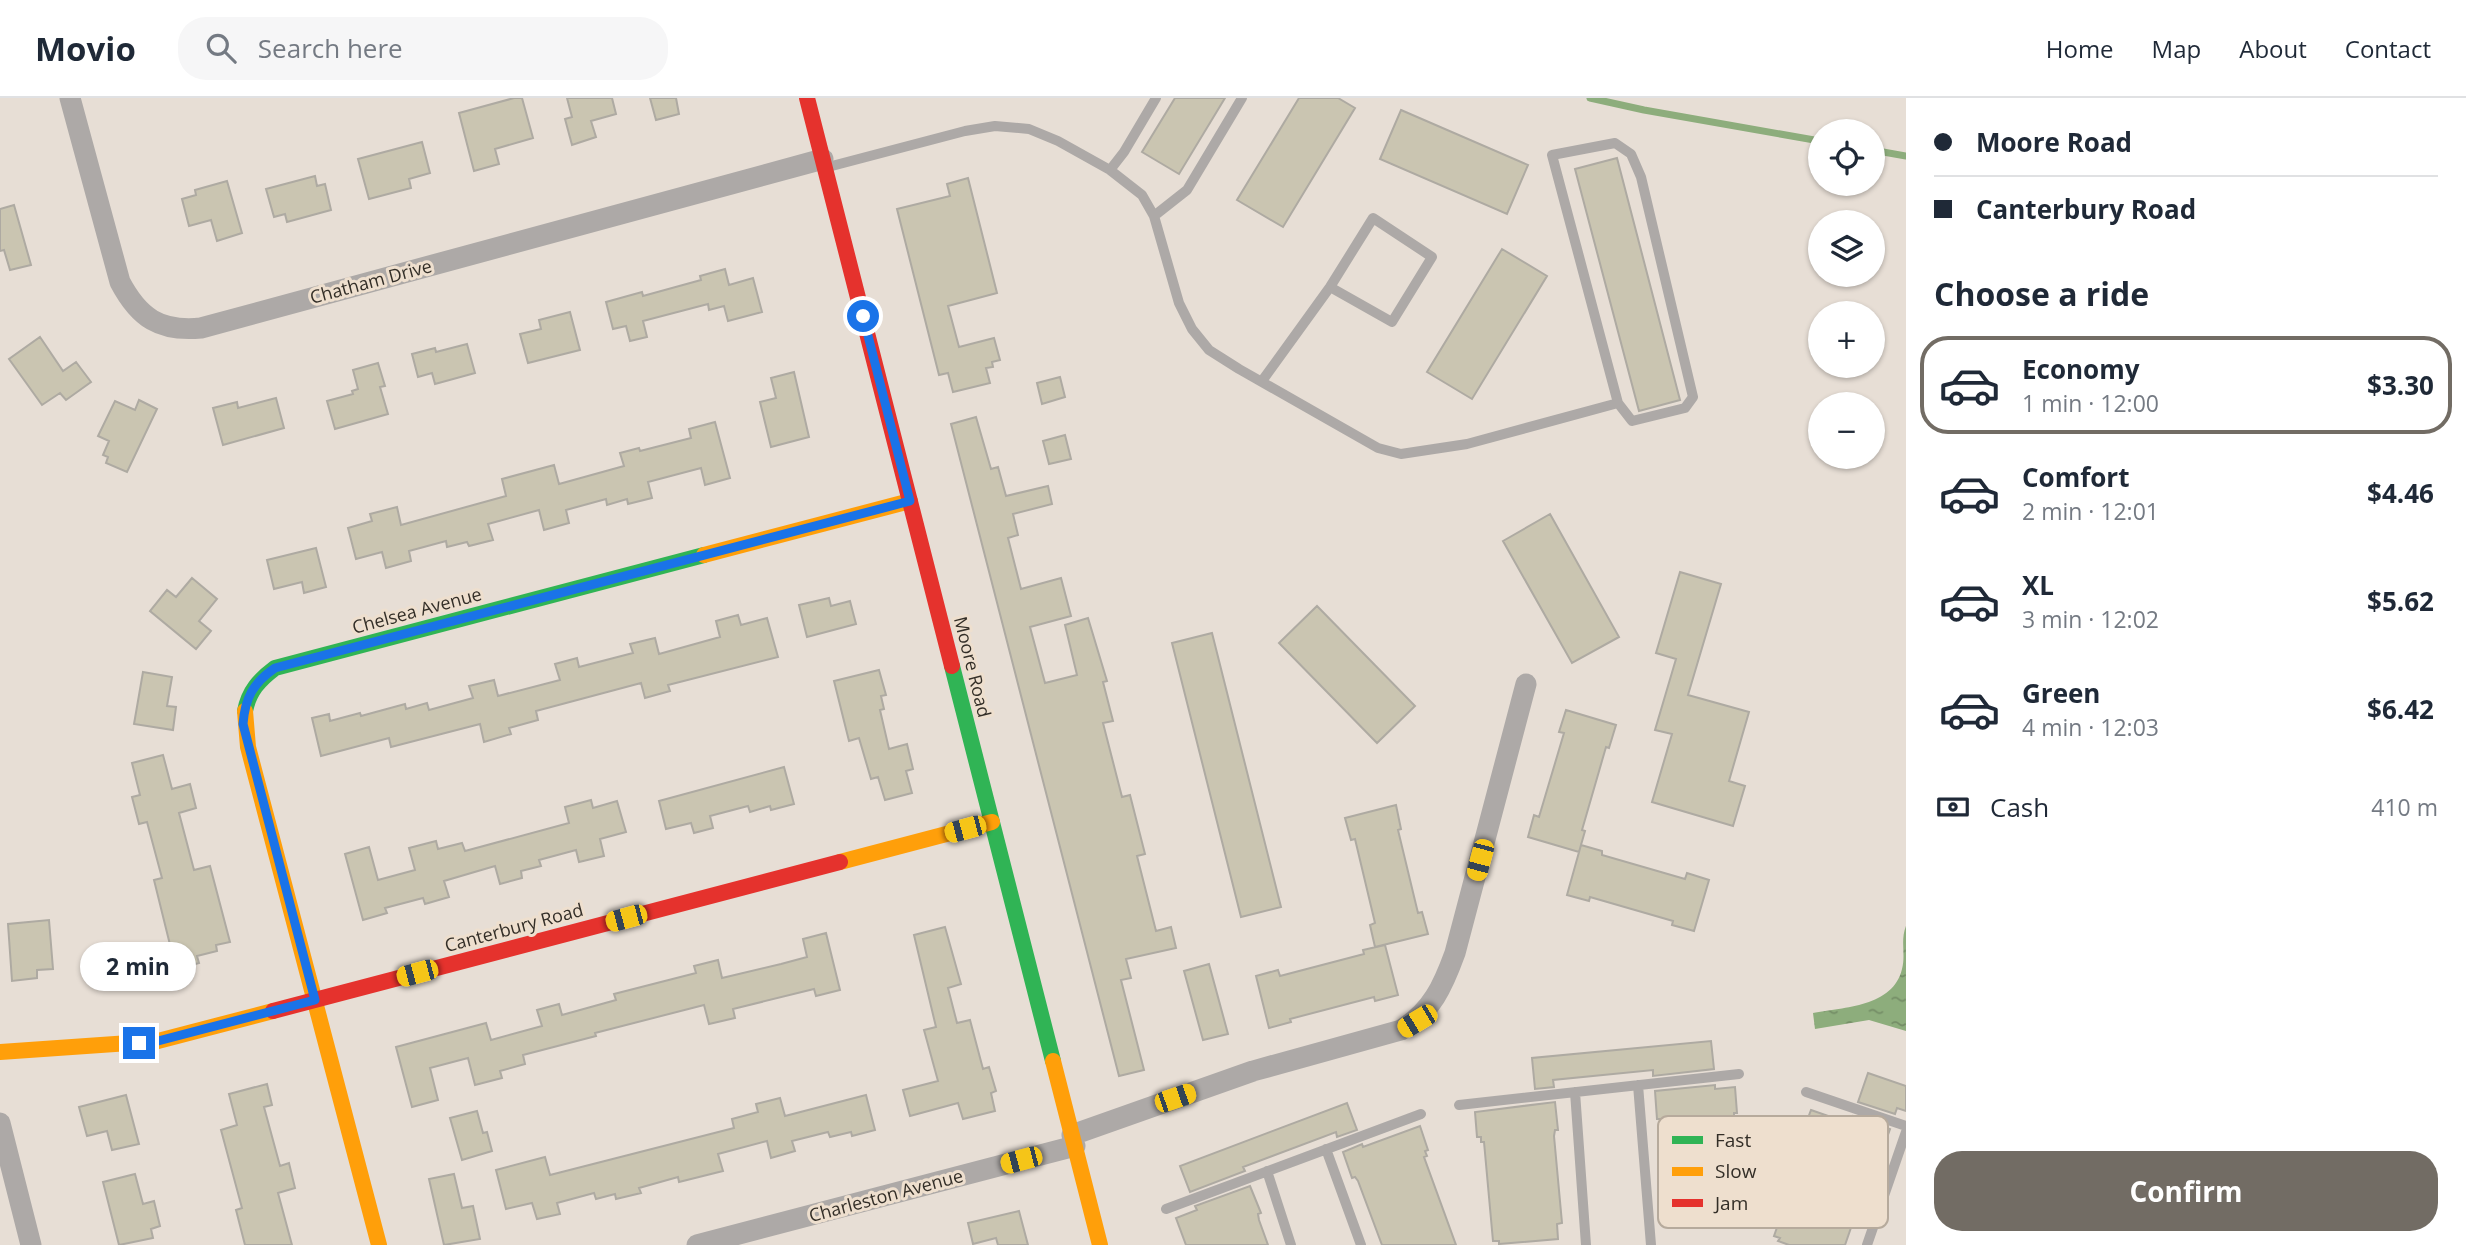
<!DOCTYPE html>
<html lang="en">
<head>
<meta charset="utf-8">
<style>
	:root { --surface:#fff; --page:#f6f6f7; --text:#1f2937; --muted:#747a83; --line:#e0e1e3; --accent:#726c64 }
	body { margin:0; font-family:"Open Sans",sans-serif; background:var(--page); color:var(--text); height:100vh; display:flex; flex-direction:column; font-size:26px; white-space:nowrap }
	* { box-sizing:border-box; margin:0 }
	p { font-size:23px; color:var(--muted) }
	.icon { flex:none; width:38px; height:38px; fill:none; stroke:currentColor; stroke-width:2; stroke-linecap:round; stroke-linejoin:round }
	.map { position:relative; flex:1; overflow:hidden }
	.panel { display:flex; flex-direction:column; background:var(--surface); width:560px }
	.panel>* { flex:none }
	.banner { display:grid; align-content:center; height:154px; padding:0 28px; background:var(--surface) }
	.fabs { position:absolute; left:1808px; top:21px; display:grid; gap:14px }
	.fabs a { display:grid; place-items:center; width:77px; height:77px; border-radius:50%; background:var(--surface); box-shadow:0 2px 5px #0004; font-size:35px }
	.end { position:absolute; width:32px; height:32px; margin:-16px; border:9px solid #1a73e8; background:#fff; box-shadow:0 0 0 4px #fff }
	.from { border-radius:50% }
	.bubble { position:absolute; height:49px; border-radius:24px; background:var(--surface); box-shadow:0 2px 5px #0004; font-size:23px; font-weight:700; line-height:49px; text-align:center }
	.car { position:absolute; width:21px; height:42px; margin:-21px -10px; border-radius:9px; box-shadow:0 0 5px 2px #0007; background:linear-gradient(#f5c518 24%,#345 0 40%,#f5c518 0 76%,#345 0 86%,#f5c518 0) }
	.banner b { display:flex; align-items:center; gap:24px; height:66px; font-size:26px }
	.banner b+b { border-top:2px solid var(--line) }
	.banner i { width:18px; height:18px; background:var(--text) }
	ul { padding:0; list-style:none }
	li { display:flex; align-items:center; gap:21px; height:98px; margin:0 14px 10px; padding:0 14px; border:4px solid transparent; border-radius:28px }
	li div { flex:1 }
	li b { display:block; font-size:26px }
	li em { font-style:normal; font-weight:700 }
	li.active { border-color:var(--accent) }
	li>.icon { width:63px; height:63px; stroke-width:1.5 }
	h2 { padding:0 28px; font-size:32px; line-height:84px }
	.pay { display:flex; align-items:center; gap:18px; height:77px; padding:0 28px; font-size:26px }
	.pay p { margin-inline-start:auto }
	.cta { display:flex; gap:14px; margin-top:auto; padding:14px 28px }
	.cta a { flex:1; height:80px; border-radius:28px; background:var(--accent); color:#fff; font-size:28px; font-weight:700; line-height:80px; text-align:center }
	header { display:flex; align-items:center; gap:42px; box-sizing:border-box; height:98px; padding:0 35px; background:var(--surface); border-bottom:2px solid var(--line) }
	header strong { font-size:33px }
	nav { display:flex; gap:38px; margin-inline-start:auto; font-size:24px }
	.search { width:490px; height:63px; background:var(--page); display:flex; align-items:center; gap:18px; box-sizing:border-box; padding:0 24px; border-radius:28px; color:var(--muted); font-size:26px }
	main { display:flex; flex:1; min-height:0 }
	.map>svg:first-child { display:block }
	.water { fill:url(#water-ripples) }
	.lines { fill:none; stroke-linecap:round; stroke-linejoin:round }
	.stream { stroke:#8dad7c; stroke-width:7 }
	.building { fill:#cac5b1; stroke:#aeaaa2; stroke-width:2 }
	.lane { stroke:#ada9a7; stroke-width:10 }
	.street { stroke:#ada9a7; stroke-width:21 }
	.fast { stroke:#30b455; stroke-width:16 }
	.slow { stroke:#ff9f0a; stroke-width:16 }
	.jam { stroke:#e5322d; stroke-width:16 }
	.route { stroke:#1a73e8; stroke-width:9 }
	.labels { text-anchor:middle; stroke-width:6; stroke-linejoin:round; paint-order:stroke }
	.street-label { font-size:18px; fill:#332e27; stroke:#eedfce }
	.key { fill:#eedfce; stroke:#b6aa9c; stroke-width:2 }
	.key-label { font-size:19px; fill:#332e27 }
</style>
</head>
<body>
<header>
<strong>Movio</strong>
<div class="search"><svg class="icon" aria-label="search" viewBox="0 0 24 24"><circle cx="10" cy="10" r="6"/><path d="M15 15l6 6"/></svg>Search here</div>
<nav><a>Home</a><a>Map</a><a>About</a><a>Contact</a></nav>
</header>
<main>
<div class="map">
<svg width="1906" height="1147" viewBox="0 0 1906 1147">
	<defs>
		<pattern id="water-ripples" width="26" height="14" patternUnits="userSpaceOnUse" patternTransform="scale(1.75)"><rect width="26" height="14" fill="#8dad7c"/><path d="M2 4q2-2 4 0t4 0M15 11q2-2 4 0t4 0" fill="none" stroke="#748d66"/></pattern>
	</defs>
	<rect width="100%" height="100%" fill="#e7ded5"/>
	<!-- water -->
	<path class="water" d="M1906 828V933L1869 922 1815 931 1813 915C1844 909 1893 909 1902 871 1906 856 1900 843 1906 828Z"/>
	<g class="lines">
		<!-- stream -->
		<path class="stream" d="M1590 0 1644 12 1820 43
			M1872 52 1906 58"/>
	</g>
	<!-- building -->
	<path class="building" d="M514 0H522L533 40 495 51 499 66 474 73 459 15Z
		M567 0H612L616 16 591 23 596 39 572 47 565 21 572 19Z
		M650 0H676L679 16 656 22Z
		M1175 0H1225L1179 76 1142 54Z
		M1299 0H1338L1355 10 1283 129 1237 102Z
		M1401 12 1528 67 1507 116 1380 61Z
		M422 44 430 75 409 81 411 90 369 101 358 61Z
		M1617 60 1680 302 1639 313 1575 71Z
		M315 78 317 88 325 86 331 112 287 124 285 116 274 119 266 91Z
		M968 80 997 195 948 208 959 249 994 240 1000 262 992 264 993 269 986 270 990 285 953 294 948 275 939 277 897 111 950 98 947 86Z
		M227 83 242 135 217 143 211 122 189 128 182 101 196 97 195 92Z
		M14 107 31 167 10 172 4 152 0 153V111Z
		M1502 151 1547 178 1472 301 1427 274Z
		M725 171 729 187 753 180 762 214 728 223 724 208 709 212 708 206 643 223 647 239 630 243 626 228 613 231 606 204 642 194 643 198 701 182 700 178Z
		M570 214 580 252 528 265 520 236 541 231 539 222Z
		M40 239 63 273 76 264 91 284 66 302 60 295 42 307 9 261Z
		M467 246 475 275 435 286 432 275 418 279 412 256 435 250 436 254Z
		M378 265 385 288 380 289 388 316 335 331 327 303 353 296 352 293 358 291 353 272Z
		M794 274 809 339 771 349 760 304 776 300 771 280Z
		M1060 279 1065 299 1042 306 1037 285Z
		M276 300 284 330 223 347 213 310 237 304 238 310Z
		M139 302 157 311 127 374 106 365 108 359 103 357 109 343 98 338 115 303 135 312Z
		M976 319 991 371 998 369 1006 398 1048 388 1052 406 1013 416 1018 437 1008 440 1021 491 1061 480 1071 518 1030 529 1045 585 1077 577 1065 527 1088 520 1107 583 1103 584 1113 623 1103 625 1122 699 1130 697 1145 756 1137 758 1156 833 1171 829 1176 850 1126 861 1131 880 1121 882 1144 972 1119 978 951 326Z
		M715 324 730 380 705 387 701 370 648 384 652 400 628 406 627 401 607 407 606 401 566 412 569 425 544 432 539 412 488 426 493 442 469 448 467 444 447 449 446 443 409 453 411 463 386 470 382 454 356 461 348 430 372 423 370 416 397 409 401 427 506 398 502 381 554 367 559 386 624 368 620 355 639 350 640 353 691 340 689 331Z
		M1065 337 1071 361 1049 366 1043 343Z
		M1550 416 1619 539 1572 565 1503 443Z
		M316 450 326 489 304 495 302 484 274 491 267 462Z
		M1680 474 1721 486 1688 597 1749 614 1729 683 1745 688 1733 728 1652 704 1672 636 1655 632 1676 561 1656 555Z
		M192 480 217 501 199 523 211 533 196 551 150 513 167 492 176 499Z
		M829 500 831 508 850 503 856 526 807 539 799 507Z
		M1317 508 1415 608 1377 645 1279 545Z
		M738 517 741 527 767 520 778 559 668 587 670 593 645 600 641 585 536 613 538 622 509 630 511 636 484 644 480 626 391 649 389 640 321 658 312 620 329 616 330 623 360 615 361 618 405 606 406 611 427 605 429 612 473 600 469 588 494 582 498 598 560 582 555 566 577 560 579 569 633 555 630 546 655 540 659 556 720 539 716 523Z
		M1212 535 1281 809 1241 819 1172 545Z
		M879 572 886 597 881 598 884 611 880 612 889 651 907 646 913 671 906 673 912 695 885 702 878 679 871 681 859 640 849 643 834 583Z
		M143 574 172 579 167 608 176 609 173 632 134 626Z
		M1566 612 1616 627 1609 650 1606 649 1582 732 1585 733 1579 754 1528 739 1534 717 1539 719 1564 635 1559 634Z
		M163 657 172 691 190 686 196 710 179 715 194 772 210 768 230 844 216 847 217 853 197 858 199 865 176 871 154 782 162 780 147 724 139 726 132 699 140 697 132 665Z
		M784 669 794 706 771 712 770 708 750 714 748 708 710 718 713 730 694 735 691 725 666 731 659 703Z
		M591 702 593 710 617 703 626 734 600 741 604 758 579 764 576 752 539 762 541 768 521 773 522 780 500 786 495 768 444 783 449 799 425 806 423 800 385 810 387 815 363 822 345 756 369 749 378 782 415 772 409 750 436 743 438 751 462 745 465 753 569 725 565 709Z
		M1396 707 1401 731 1398 732 1418 815 1422 814 1428 836 1375 849 1370 827 1375 825 1355 741 1351 742 1345 720Z
		M1581 747 1602 753V757L1685 781 1687 775 1709 782 1694 833 1672 827 1673 823 1590 799 1589 803 1567 797Z
		M49 822 53 871 37 872V880L12 883 8 826Z
		M945 829 961 886 948 890 957 925 970 922 983 971 989 969 996 993 991 995 995 1013 963 1021 958 1005 910 1018 903 992 938 983 924 932 936 929 914 837Z
		M826 835 840 892 816 898 814 891 733 911 735 920 709 926 704 907 595 935 596 938 523 957 525 966 500 973 502 980 475 987 468 960 430 970 438 1002 412 1009 396 949 486 925 491 942 542 928 537 912 559 906 562 917 616 902 614 896 696 875 694 868 718 862 722 880 781 866 807 859 803 841Z
		M1385 847 1398 897 1375 903 1374 899 1290 921 1291 924 1269 930 1256 878 1278 872 1280 878 1364 856 1363 852Z
		M1209 866 1228 936 1203 942 1184 873Z
		M1711 943 1714 971 1653 978V972L1553 982 1554 989 1535 991 1532 960Z
		M1868 975 1906 988V1013L1897 1010 1895 1016 1858 1004Z
		M267 986 272 1007 264 1009 280 1068 289 1065 295 1090 278 1095 292 1147H245L236 1112 242 1110 221 1032 237 1027 229 996Z
		M1715 987V991L1735 989 1737 1015H1734V1020H1731L1739 1120H1734V1124L1675 1129 1674 1114H1669L1662 1027 1660 1021H1657L1655 993Z
		M126 997 139 1046 112 1052 107 1033 87 1038 79 1009Z
		M866 997 875 1032 852 1038 851 1034 830 1039 828 1034 792 1043 795 1053 771 1060 767 1043 718 1056 723 1073 679 1084 678 1079 639 1090 641 1095 616 1101 615 1096 596 1101 594 1095 557 1105 560 1116 537 1121 532 1105 506 1111 496 1072 545 1059 550 1077 734 1030 732 1021 758 1014 756 1006 780 1000 785 1018Z
		M1555 1004 1558 1032H1555L1554 1038 1562 1125 1557 1126 1558 1141 1499 1146V1143H1493L1484 1044H1481V1039H1477L1475 1014Z
		M1347 1005 1357 1032 1337 1039 1336 1034 1243 1069 1245 1073 1190 1094 1180 1068Z
		M1811 1012 1851 1026 1853 1018 1890 1031 1879 1062 1876 1061 1873 1066 1845 1147H1789L1778 1143 1780 1140 1774 1138 1807 1043 1804 1042 1806 1038 1802 1036Z
		M477 1013 483 1035 487 1034 492 1053 462 1062 450 1020Z
		M1420 1028 1428 1052 1425 1053 1427 1058 1424 1059 1456 1147H1382L1358 1083 1355 1079 1352 1080 1343 1054 1362 1046 1363 1049Z
		M135 1076 143 1106 154 1103 160 1128 151 1131 153 1140 119 1147 103 1084Z
		M454 1076 462 1110 473 1108 480 1141 444 1147 429 1081Z
		M1250 1088 1261 1115 1258 1116 1259 1122 1268 1147H1186L1176 1120 1197 1112 1195 1108Z
		M1019 1113 1028 1147H998L996 1140 973 1146 968 1125Z"/>
	<g class="lines">
		<!-- lane -->
		<path class="lane" d="M828 69 965 33 995 28 1029 31 1058 43 1110 72 1142 97 1154 118 1179 205 1192 231 1209 252 1239 271 1378 350 1401 356 1467 346 1618 305 1552 57 1615 45 1631 56 1641 79 1693 299 1685 310 1632 323 1618 305
			M1110 72 1124 54 1156 0
			M1154 118 1187 92 1242 0
			M1262 283 1330 189 1373 120 1432 159 1392 224 1330 189
			M1638 987 1651 1147
			M1575 994 1586 1147
			M1806 994 1906 1028
			M1459 1007 1739 976
			M1326 1051 1361 1147
			M1267 1073 1291 1147
			M1166 1111 1421 1016
			M1867 1147 1906 1034"/>
		<!-- street -->
		<path class="street" d="M70 0 120 184C139 220 160 234 201 230L823 61
			M0 1025 31 1147
			M1072 1037 1253 973 1401 932C1432 913 1443 888 1455 855L1526 586
			M697 1147 1075 1048"/>
		<!-- fast -->
		<path class="fast" d="M952 568 1053 963
			M245 613C249 593 259 582 275 570L704 457"/>
		<!-- slow -->
		<path class="slow" d="M704 457 910 403
			M245 613 248 649 379 1147
			M840 764 992 724
			M0 954 158 943 273 913
			M1053 963 1100 1147"/>
		<!-- jam -->
		<path class="jam" d="M807 0 952 568
			M273 913 840 764"/>
	</g>
	<g class="lines">
		<!-- route -->
		<path class="route" d="M139 945 158 943 315 902 243 626C245 600 253 585 275 570L910 403 863 218"/>
	</g>
	<g class="labels">
		<!-- street labels -->
		<g class="street-label">
			<text transform="translate(371 184) rotate(-15)" y="6">Chatham Drive</text>
			<text transform="translate(417 513) rotate(-15)" y="6">Chelsea Avenue</text>
			<text transform="translate(972 569) rotate(76)" y="6">Moore Road</text>
			<text transform="translate(514 830) rotate(-15)" y="6">Canterbury Road</text>
			<text transform="translate(886 1098) rotate(-15)" y="6">Charleston Avenue</text>
		</g>
	</g>
	<!-- legend -->
	<rect x="1658" y="1018" width="230" height="112" rx="10" class="key"/>
	<rect x="1672" y="1038" width="31" height="8" fill="#30b455"/>
	<rect x="1672" y="1069" width="31" height="9" fill="#ff9f0a"/>
	<rect x="1672" y="1101" width="31" height="8" fill="#e5322d"/>
	<g class="key-label">
		<text x="1715" y="1049">Fast</text>
		<text x="1715" y="1080">Slow</text>
		<text x="1715" y="1112">Jam</text>
	</g>
</svg>
<div class="fabs">
<a><svg class="icon" aria-label="locate" viewBox="0 0 24 24"><circle cx="12" cy="12" r="6"/><path d="M12 2v4M12 18v4M2 12h4M18 12h4"/></svg></a>
<a><svg class="icon" aria-label="layers" viewBox="0 0 24 24"><path d="M12 4l9 5-9 5-9-5zM3 14l9 5 9-5"/></svg></a>
<a>+</a>
<a>−</a>
</div>
<i class="end from" style="left:863px;top:218px"></i>
<i class="end" style="left:139px;top:945px"></i>
<div class="bubble" style="left:80px;top:844px;width:116px">2 min</div>
<i class="car" style="left:965px;top:731px;rotate:255deg"></i>
<i class="car" style="left:1480px;top:762px;rotate:195deg"></i>
<i class="car" style="left:626px;top:820px;rotate:255deg"></i>
<i class="car" style="left:417px;top:875px;rotate:255deg"></i>
<i class="car" style="left:1417px;top:923px;rotate:239deg"></i>
<i class="car" style="left:1175px;top:1000px;rotate:71deg"></i>
<i class="car" style="left:1021px;top:1062px;rotate:255deg"></i>
</div>
<section class="panel">
<div class="banner">
<b><i class="from"></i>Moore Road</b>
<b><i></i>Canterbury Road</b>
</div>
<h2>Choose a ride</h2>
<ul>
<li class="active"><svg class="icon" aria-label="car" viewBox="0 0 24 24"><path d="M5 17H2v-5l4-1 3-4h7l3 4 3 1v5h-3M9 17h6M6 11h13"/><circle cx="7" cy="17" r="2"/><circle cx="17" cy="17" r="2"/></svg><div><b>Economy</b><p>1 min · 12:00</p></div><em>$3.30</em></li>
<li><svg class="icon" aria-label="car" viewBox="0 0 24 24"><path d="M5 17H2v-5l4-1 3-4h7l3 4 3 1v5h-3M9 17h6M6 11h13"/><circle cx="7" cy="17" r="2"/><circle cx="17" cy="17" r="2"/></svg><div><b>Comfort</b><p>2 min · 12:01</p></div><em>$4.46</em></li>
<li><svg class="icon" aria-label="car" viewBox="0 0 24 24"><path d="M5 17H2v-5l4-1 3-4h7l3 4 3 1v5h-3M9 17h6M6 11h13"/><circle cx="7" cy="17" r="2"/><circle cx="17" cy="17" r="2"/></svg><div><b>XL</b><p>3 min · 12:02</p></div><em>$5.62</em></li>
<li><svg class="icon" aria-label="car" viewBox="0 0 24 24"><path d="M5 17H2v-5l4-1 3-4h7l3 4 3 1v5h-3M9 17h6M6 11h13"/><circle cx="7" cy="17" r="2"/><circle cx="17" cy="17" r="2"/></svg><div><b>Green</b><p>4 min · 12:03</p></div><em>$6.42</em></li>
</ul>
<div class="pay"><svg class="icon" aria-label="cash" viewBox="0 0 24 24"><path d="M3 7h18v10H3z"/><circle cx="12" cy="12" r="2"/></svg>Cash<p>410 m</p></div>
<div class="cta"><a>Confirm</a></div>
</section>
</main>
</body>
</html>
